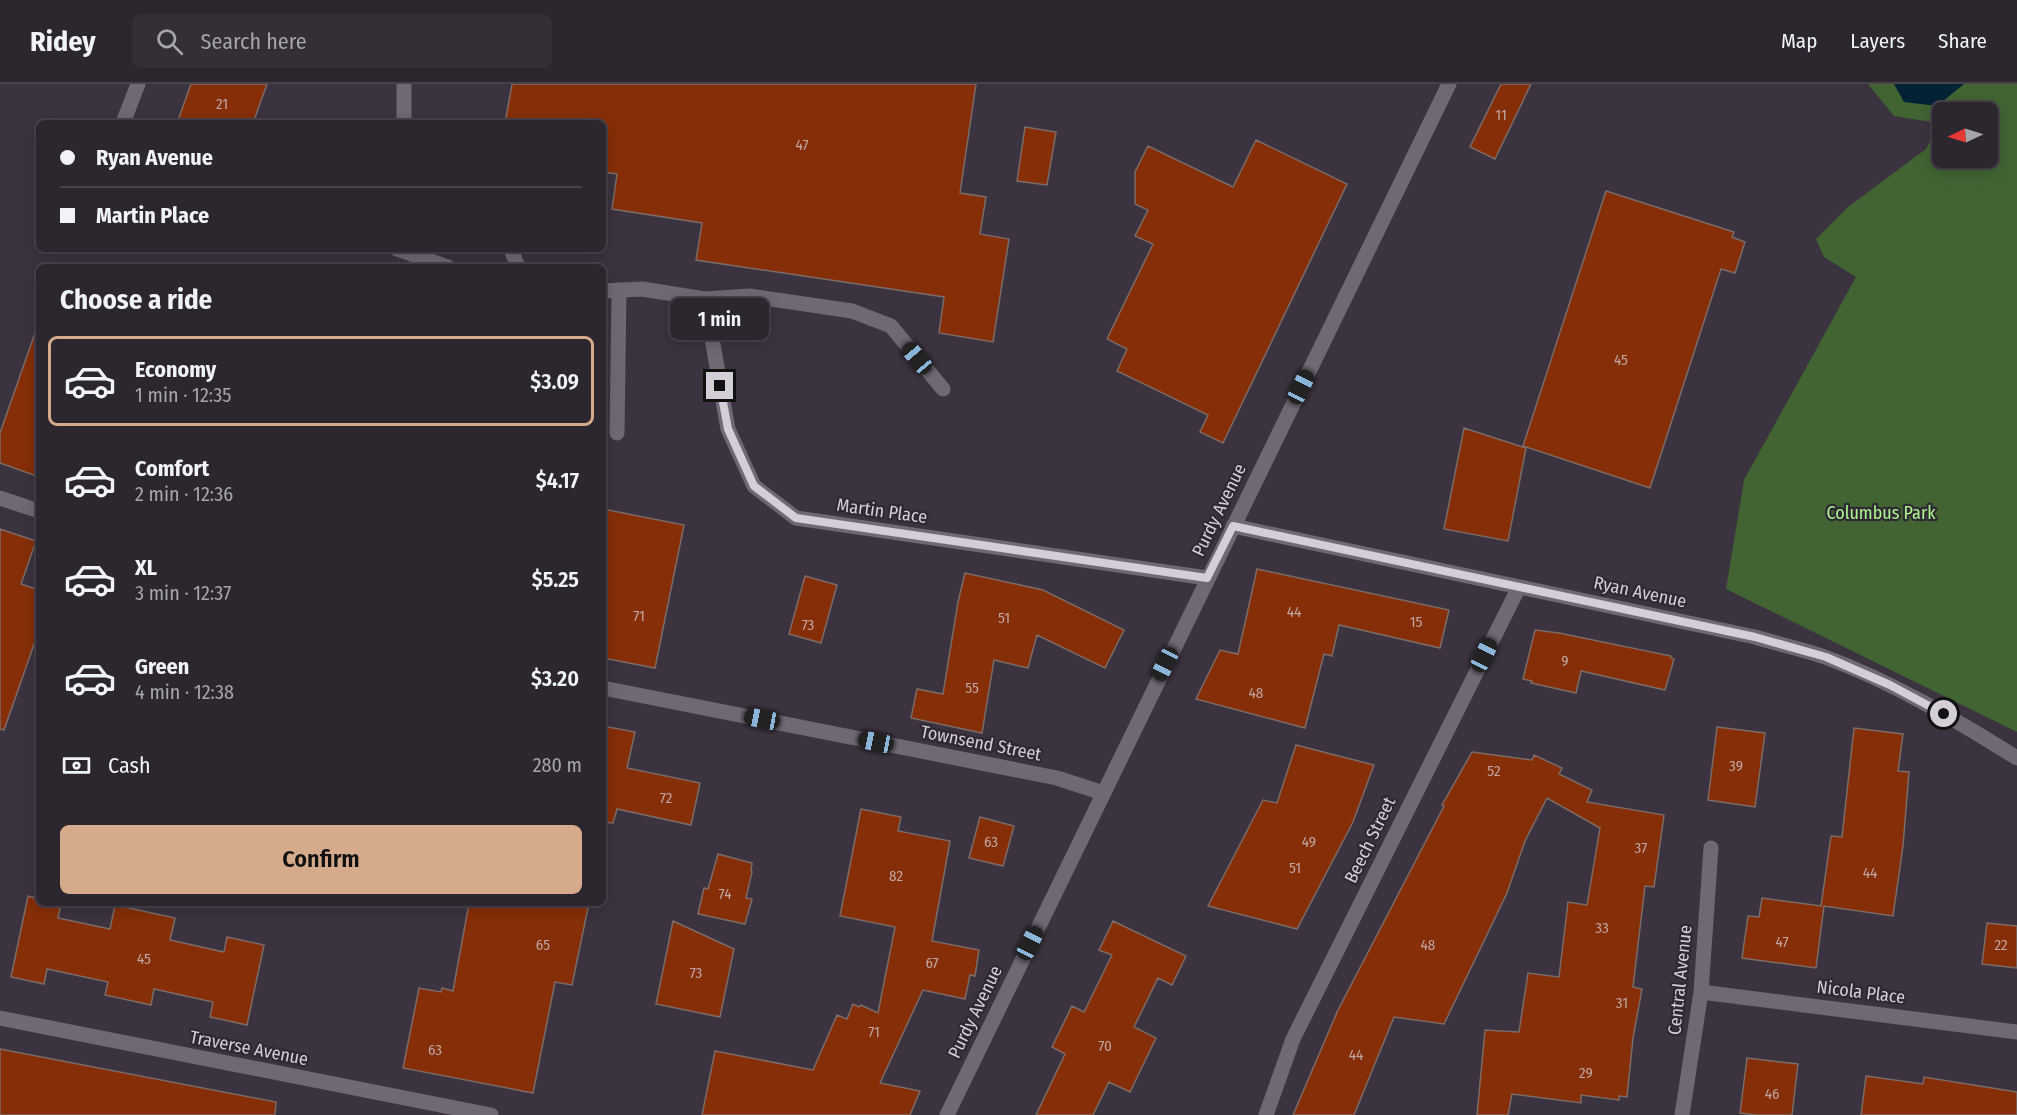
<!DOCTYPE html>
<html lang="en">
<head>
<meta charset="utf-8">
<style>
	:root { --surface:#2c262f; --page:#342e37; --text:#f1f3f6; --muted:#a6a5aa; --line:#48434b; --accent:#d6ab8b }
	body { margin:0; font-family:"Fira Sans Condensed",sans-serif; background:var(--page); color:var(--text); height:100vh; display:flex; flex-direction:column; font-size:22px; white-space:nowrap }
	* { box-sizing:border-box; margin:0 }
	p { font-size:20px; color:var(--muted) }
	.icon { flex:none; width:33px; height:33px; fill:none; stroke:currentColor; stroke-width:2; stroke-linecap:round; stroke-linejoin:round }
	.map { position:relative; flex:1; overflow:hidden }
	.drawer { position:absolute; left:36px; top:180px; width:570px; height:642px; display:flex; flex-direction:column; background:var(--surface); border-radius:9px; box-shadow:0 3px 15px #0003,0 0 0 2px var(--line) }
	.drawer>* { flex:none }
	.guide { position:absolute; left:36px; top:36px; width:570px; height:132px; border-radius:9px; box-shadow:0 3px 15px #0003,0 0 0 2px var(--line); display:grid; align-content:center; height:132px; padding:0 24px; background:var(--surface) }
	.needle { width:39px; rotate:266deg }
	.tools { position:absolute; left:1932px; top:18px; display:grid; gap:12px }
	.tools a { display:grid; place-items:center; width:66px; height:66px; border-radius:9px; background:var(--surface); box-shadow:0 3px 15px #0003,0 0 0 2px var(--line); font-size:30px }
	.end { position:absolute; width:27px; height:27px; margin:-14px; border:8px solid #d4cfd7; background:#111; box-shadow:0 0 0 3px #111 }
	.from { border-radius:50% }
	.bubble { position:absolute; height:42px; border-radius:9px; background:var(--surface); box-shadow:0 3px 15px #0003,0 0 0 2px var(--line); font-size:20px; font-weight:600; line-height:42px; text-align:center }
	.car { position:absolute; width:18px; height:36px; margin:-18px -9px; border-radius:8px; box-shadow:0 0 4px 2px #0007; background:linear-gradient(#222 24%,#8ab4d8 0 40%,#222 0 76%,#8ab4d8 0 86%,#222 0) }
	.guide b { display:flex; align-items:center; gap:21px; height:57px; font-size:22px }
	.guide b+b { border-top:2px solid var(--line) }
	.guide i { width:15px; height:15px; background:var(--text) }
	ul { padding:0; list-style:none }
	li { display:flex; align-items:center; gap:18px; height:90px; margin:0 12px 9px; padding:0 12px; border:3px solid transparent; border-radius:9px }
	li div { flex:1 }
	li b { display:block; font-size:22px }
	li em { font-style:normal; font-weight:600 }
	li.on { border-color:var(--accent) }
	li>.icon { width:54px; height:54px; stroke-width:1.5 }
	h2 { padding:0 24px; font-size:27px; line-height:72px }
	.pay { display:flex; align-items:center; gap:15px; height:66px; padding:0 24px; font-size:22px }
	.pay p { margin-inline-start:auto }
	.primary-button { display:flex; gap:12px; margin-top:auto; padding:12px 24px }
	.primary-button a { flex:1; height:69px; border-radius:9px; background:var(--accent); color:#111; font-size:24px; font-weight:600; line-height:69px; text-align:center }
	header { display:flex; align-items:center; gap:36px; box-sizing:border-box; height:84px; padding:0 30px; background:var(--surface); border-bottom:2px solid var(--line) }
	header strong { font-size:28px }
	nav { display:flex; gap:33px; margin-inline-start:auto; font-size:21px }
	.search { width:420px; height:54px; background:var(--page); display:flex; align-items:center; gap:15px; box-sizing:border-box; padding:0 21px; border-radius:9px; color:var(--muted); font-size:22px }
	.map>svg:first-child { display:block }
	.green { fill:#416432; fill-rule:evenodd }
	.water { fill:#042236 }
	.building { fill:#862e08; stroke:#7c6b66; stroke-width:1.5 }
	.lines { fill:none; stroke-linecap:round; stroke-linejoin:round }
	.service { stroke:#706875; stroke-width:15 }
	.minor { stroke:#706875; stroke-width:15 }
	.tertiary { stroke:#706875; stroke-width:15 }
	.route { stroke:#d4cfd7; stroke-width:8 }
	.labels { text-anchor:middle; stroke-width:4.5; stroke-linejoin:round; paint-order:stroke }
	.number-label { font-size:15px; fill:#c0a7a3 }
	.street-label { font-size:18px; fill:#d4cfd7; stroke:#302935 }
	.park-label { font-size:18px; fill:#aaf68a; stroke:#302935 }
</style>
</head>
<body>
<header>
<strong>Ridey</strong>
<div class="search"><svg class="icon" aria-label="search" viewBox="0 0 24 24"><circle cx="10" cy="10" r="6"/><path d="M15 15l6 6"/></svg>Search here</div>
<nav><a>Map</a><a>Layers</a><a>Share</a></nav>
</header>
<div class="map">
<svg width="2017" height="1031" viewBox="0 0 2017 1031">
	<rect width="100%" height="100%" fill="#3b333f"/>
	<!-- green -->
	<path class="green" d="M1868 0H1894L1904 17 1957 0H2017V648L1726 505 1744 396 1856 193 1824 173 1816 155 1848 123 1926 65 1938 39 1894 32ZM1942 28H1988V74H1942Z"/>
	<!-- water -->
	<path class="water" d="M1894 0H1964L1937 22 1904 18Z"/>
	<!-- building -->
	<path class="building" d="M191 0H267L253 39H177Z
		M512 0H976L960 109 986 113 980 150 1009 155 993 258 939 249 944 213 696 176 702 139 612 125 617 90 603 88V39H505Z
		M1501 0H1531L1495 75 1470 63Z
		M1025 43 1056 48 1047 101 1017 97Z
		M1256 56 1347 100 1223 359 1200 348 1208 331 1117 287 1127 265 1107 255 1153 160 1135 152 1148 126 1135 120V88L1148 62 1233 103Z
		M1606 107 1734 148 1732 153 1745 158 1735 189 1721 185 1650 404 1523 362Z
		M35 249H39V393L0 379V349Z
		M1464 344 1526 364 1508 457 1444 445Z
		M603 425 684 441 655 584 603 574Z
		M0 445 36 457 21 500 39 506V546L4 646 0 645Z
		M1257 485 1449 526 1440 564 1339 541 1332 572 1324 570 1305 644 1196 615 1220 566 1238 570Z
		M965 489 1043 506 1124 546 1105 584 1037 551 1028 584 994 576 982 649 911 634 917 605 943 610 958 518Z
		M805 492 837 501 821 559 789 550Z
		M1535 546 1559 549 1671 572V574L1674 575 1665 606 1581 587 1576 609 1531 599 1532 597 1523 595Z
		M603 642 635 648 627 684 700 699 691 741 617 725 613 739 603 738Z
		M1717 643 1765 649 1755 723 1708 716Z
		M1854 644 1903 650 1898 687 1909 688 1903 762 1893 832 1824 822 1816 884 1742 874 1748 832 1759 833 1762 814 1821 822 1831 752 1842 753Z
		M1296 661 1374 681 1353 738 1297 845 1208 822 1263 716 1277 719Z
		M1472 668 1532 676 1534 671 1562 684 1559 690 1592 706 1587 718 1664 731 1654 803 1645 802 1633 903 1642 905 1633 954 1627 1013 1619 1012V1016L1581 1011V1019L1512 1010 1508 1031H1477L1485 946 1519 948 1528 889 1559 893 1568 818 1587 821 1600 744 1547 714 1525 757 1507 809 1444 940 1394 933 1354 1031H1293L1338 926 1444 722 1442 721Z
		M861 725 901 733 898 747 950 757 932 857 979 866 975 892 970 891 965 915 923 906 880 999 920 1007 910 1031H702L715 967 813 986 837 931 847 935 853 920 859 923 861 921 878 929 895 843 840 832Z
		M980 733 1014 742 1003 782 969 774Z
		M718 770 752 779 751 787 752 788 746 814 752 815 745 840 698 830 704 804 708 805Z
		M28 812 39 815V819H61L58 834 110 845 115 821 175 834 170 856 224 868 227 853 264 861 247 941 210 933 213 918 154 905 151 921 105 911 108 898 47 885 44 900 11 893Z
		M469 819H589L572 901 555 898 533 1009 403 984 419 904 441 908 442 904 453 907Z
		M673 837 734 865 720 933 656 920Z
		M1113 837 1186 872 1172 901 1158 894 1134 943 1156 954 1130 1008 1109 998 1093 1031H1036L1065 970 1052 963 1072 922 1084 928 1112 871 1099 866Z
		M1987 839 2017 842V884L1982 880Z
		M0 965 276 1018 275 1031H0Z
		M1747 974 1798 980 1792 1031H1757L1740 1029Z
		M1866 992 1923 1000 1924 993 2017 1008V1031H1861Z"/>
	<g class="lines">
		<!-- service -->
		<path class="service" d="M404 0V39
			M123 39 138 0
			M511 165 518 183
			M617 349 619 206"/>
		<!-- minor -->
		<path class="minor" d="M397 165 448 183
			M603 207 642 205 705 215 728 345 754 402 796 434 1207 494
			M705 215 750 212 852 227 891 242 943 305
			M0 414 39 427
			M1233 442 1755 553C1778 560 1802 565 1825 573 1893 598 1956 636 2017 674
			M603 604 1057 694 1103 709
			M1701 908 2017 948
			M0 934 491 1031
			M1266 1031 1293 955 1519 503
			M1682 1031 1701 908 1711 764"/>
		<!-- tertiary -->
		<path class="tertiary" d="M947 1031 1449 0"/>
	</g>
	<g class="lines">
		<!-- route -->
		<path class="route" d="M720 302 728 345 754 402 796 434 1207 494 1233 442 1755 553 1826 573 1890 601 1944 630"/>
	</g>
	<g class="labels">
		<!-- number labels -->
		<g class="number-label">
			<text x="222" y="25">21</text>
			<text x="1501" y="36">11</text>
			<text x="802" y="66">47</text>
			<text x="1621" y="281">45</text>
			<text x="1294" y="533">44</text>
			<text x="639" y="537">71</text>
			<text x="1004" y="539">51</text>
			<text x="1416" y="543">15</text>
			<text x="808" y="546">73</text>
			<text x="1565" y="582">9</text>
			<text x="972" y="609">55</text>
			<text x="1256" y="614">48</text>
			<text x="1736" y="687">39</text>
			<text x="1494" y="692">52</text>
			<text x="666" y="719">72</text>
			<text x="991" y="763">63</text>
			<text x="1309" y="763">49</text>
			<text x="1641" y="769">37</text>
			<text x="1295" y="789">51</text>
			<text x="1870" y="794">44</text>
			<text x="896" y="797">82</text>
			<text x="725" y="815">74</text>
			<text x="1602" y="849">33</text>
			<text x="1782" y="863">47</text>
			<text x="543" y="866">65</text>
			<text x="1428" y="866">48</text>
			<text x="2001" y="866">22</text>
			<text x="144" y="880">45</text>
			<text x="932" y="884">67</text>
			<text x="696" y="894">73</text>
			<text x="1622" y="924">31</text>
			<text x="874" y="953">71</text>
			<text x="1105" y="967">70</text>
			<text x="435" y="971">63</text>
			<text x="1356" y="976">44</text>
			<text x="1586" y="994">29</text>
			<text x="1772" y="1015">46</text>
		</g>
		<!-- street labels -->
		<g class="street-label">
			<text transform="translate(1219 426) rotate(-64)" y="6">Purdy Avenue</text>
			<text transform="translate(882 427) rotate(8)" y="6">Martin Place</text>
			<text transform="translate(1640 508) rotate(12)" y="6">Ryan Avenue</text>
			<text transform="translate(981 659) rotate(11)" y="6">Townsend Street</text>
			<text transform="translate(1370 756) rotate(-64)" y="6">Beech Street</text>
			<text transform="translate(1680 896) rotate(-84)" y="6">Central Avenue</text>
			<text transform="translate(1861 908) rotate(7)" y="6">Nicola Place</text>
			<text transform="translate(975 928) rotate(-64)" y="6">Purdy Avenue</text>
			<text transform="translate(249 964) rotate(11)" y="6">Traverse Avenue</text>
		</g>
		<!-- park labels -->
		<g class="park-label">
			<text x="1881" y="435">Columbus Park</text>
		</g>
	</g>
</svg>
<div class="tools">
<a><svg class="needle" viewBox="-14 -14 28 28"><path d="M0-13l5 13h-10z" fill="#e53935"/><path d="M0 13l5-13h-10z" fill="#a6a5aa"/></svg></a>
</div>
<i class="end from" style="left:1944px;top:630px"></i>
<i class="end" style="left:720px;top:302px"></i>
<div class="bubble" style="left:670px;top:214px;width:99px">1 min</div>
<i class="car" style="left:917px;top:274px;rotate:320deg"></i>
<i class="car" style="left:1301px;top:303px;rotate:26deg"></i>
<i class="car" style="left:1484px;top:571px;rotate:26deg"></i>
<i class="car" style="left:1165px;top:580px;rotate:206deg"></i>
<i class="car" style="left:762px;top:635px;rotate:281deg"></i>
<i class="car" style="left:876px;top:658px;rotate:281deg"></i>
<i class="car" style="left:1030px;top:859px;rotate:26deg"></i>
<div class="guide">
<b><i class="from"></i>Ryan Avenue</b>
<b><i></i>Martin Place</b>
</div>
<section class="drawer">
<h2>Choose a ride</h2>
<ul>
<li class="on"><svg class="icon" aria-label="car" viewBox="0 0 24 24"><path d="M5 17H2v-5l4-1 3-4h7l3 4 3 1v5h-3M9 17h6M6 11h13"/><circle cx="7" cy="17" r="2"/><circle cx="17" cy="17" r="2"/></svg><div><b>Economy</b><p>1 min · 12:35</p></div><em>$3.09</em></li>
<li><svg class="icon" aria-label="car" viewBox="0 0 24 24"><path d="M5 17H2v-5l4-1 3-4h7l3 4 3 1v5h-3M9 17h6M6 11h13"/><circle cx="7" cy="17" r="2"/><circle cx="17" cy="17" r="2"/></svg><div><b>Comfort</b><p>2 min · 12:36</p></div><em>$4.17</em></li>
<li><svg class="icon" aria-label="car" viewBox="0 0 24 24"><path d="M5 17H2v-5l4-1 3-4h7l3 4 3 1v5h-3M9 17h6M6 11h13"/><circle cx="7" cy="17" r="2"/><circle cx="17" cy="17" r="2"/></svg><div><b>XL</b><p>3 min · 12:37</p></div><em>$5.25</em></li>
<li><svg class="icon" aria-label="car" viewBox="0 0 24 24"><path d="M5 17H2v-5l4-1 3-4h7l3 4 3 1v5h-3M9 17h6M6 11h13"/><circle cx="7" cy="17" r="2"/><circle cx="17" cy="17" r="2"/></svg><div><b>Green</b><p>4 min · 12:38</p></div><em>$3.20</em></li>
</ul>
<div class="pay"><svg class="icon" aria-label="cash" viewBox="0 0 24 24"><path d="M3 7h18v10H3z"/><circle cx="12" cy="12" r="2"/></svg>Cash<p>280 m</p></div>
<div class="primary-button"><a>Confirm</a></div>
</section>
</div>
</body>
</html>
